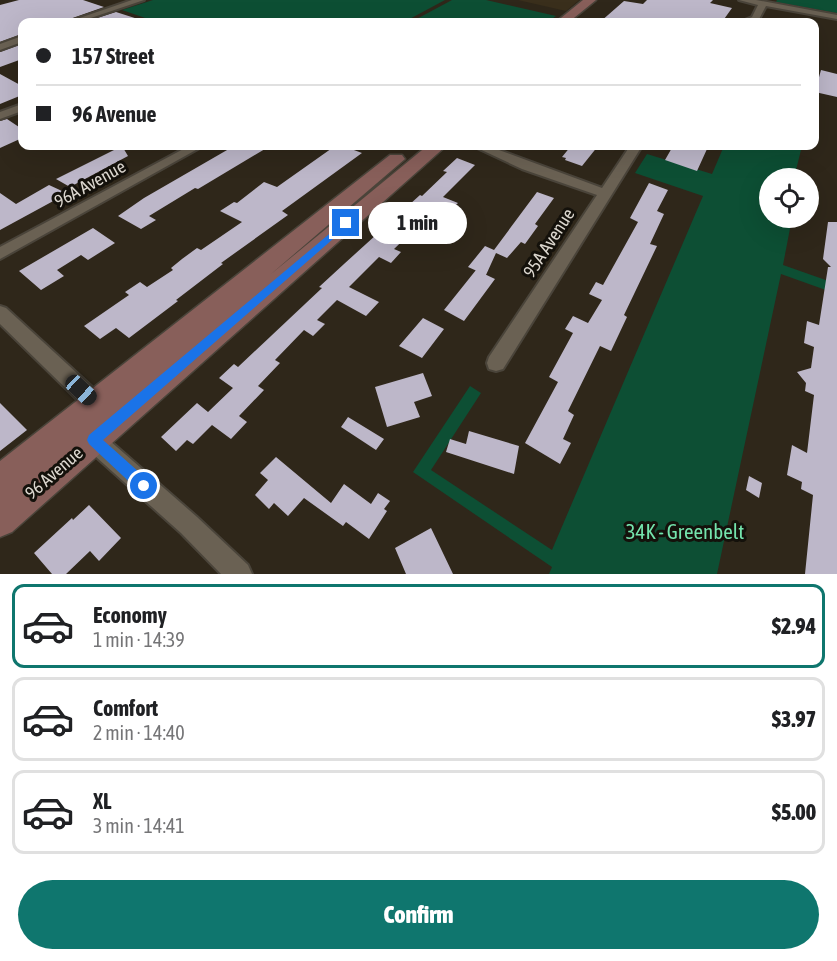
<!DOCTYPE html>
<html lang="en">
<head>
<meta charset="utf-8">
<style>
	:root { --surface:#fff; --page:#f2f2f2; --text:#202124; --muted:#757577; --line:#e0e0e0; --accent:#0f766e }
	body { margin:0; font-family:"Asap Condensed",sans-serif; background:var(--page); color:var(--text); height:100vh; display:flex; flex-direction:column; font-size:22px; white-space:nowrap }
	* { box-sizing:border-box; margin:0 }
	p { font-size:20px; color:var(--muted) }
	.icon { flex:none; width:33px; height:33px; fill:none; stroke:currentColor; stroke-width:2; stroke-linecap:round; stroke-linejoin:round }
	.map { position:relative; height:574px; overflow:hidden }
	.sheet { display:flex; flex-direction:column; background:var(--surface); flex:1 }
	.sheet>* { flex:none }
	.hud { position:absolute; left:18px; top:18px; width:801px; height:132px; border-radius:12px; box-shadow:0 6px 24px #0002; display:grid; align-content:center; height:132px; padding:0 18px; background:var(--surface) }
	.buttons { position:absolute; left:759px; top:168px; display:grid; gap:12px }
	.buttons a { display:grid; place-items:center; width:60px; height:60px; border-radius:50%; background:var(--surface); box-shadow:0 6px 24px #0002; font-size:30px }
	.end { position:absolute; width:27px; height:27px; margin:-14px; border:8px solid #1a73e8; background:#fff; box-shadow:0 0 0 3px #fff }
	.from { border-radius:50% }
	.bubble { position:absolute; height:42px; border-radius:21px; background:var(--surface); box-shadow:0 6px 24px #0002; font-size:20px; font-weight:800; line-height:42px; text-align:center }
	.car { position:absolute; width:18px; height:36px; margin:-18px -9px; border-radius:8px; box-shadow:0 0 4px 2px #0007; background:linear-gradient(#222 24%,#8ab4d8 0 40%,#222 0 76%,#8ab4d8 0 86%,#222 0) }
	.hud b { display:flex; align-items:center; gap:21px; height:57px; font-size:22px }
	.hud b+b { border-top:2px solid var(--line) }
	.hud i { width:15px; height:15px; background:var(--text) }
	ul { padding:10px 0 0; list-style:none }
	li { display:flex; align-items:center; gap:18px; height:84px; margin:0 12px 9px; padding:0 6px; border:3px solid var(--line); border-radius:12px }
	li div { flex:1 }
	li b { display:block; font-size:22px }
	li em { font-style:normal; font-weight:800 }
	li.active { border-color:var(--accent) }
	li>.icon { width:54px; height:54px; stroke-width:1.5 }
	.cta { display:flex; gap:12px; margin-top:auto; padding:12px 18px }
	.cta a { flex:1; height:69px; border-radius:36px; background:var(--accent); color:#fff; font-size:24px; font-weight:800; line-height:69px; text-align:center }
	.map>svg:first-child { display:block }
	.built { fill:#3a2f1c }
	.green { fill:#0d4f34 }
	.building { fill:#bdb7c9 }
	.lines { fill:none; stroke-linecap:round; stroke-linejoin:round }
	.street-casing { stroke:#4a443a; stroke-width:4 }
	.secondary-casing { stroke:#4a443a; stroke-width:3 }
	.street { fill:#6a6153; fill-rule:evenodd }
	.secondary { fill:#885f5a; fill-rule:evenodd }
	.route { fill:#1a73e8 }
	.labels { text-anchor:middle; stroke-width:6; stroke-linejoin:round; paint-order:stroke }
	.street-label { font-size:18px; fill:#dcd7cf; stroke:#14110b }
	.near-park-label { font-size:21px; fill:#74e4ad; stroke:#14110b }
</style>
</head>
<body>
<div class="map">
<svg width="837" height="574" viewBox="0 0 837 574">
	<rect width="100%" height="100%" fill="#2f271a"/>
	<!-- built -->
	<path class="built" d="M518 0H579L566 11Z"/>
	<!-- green -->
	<path class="green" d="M153 0H445L404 22H146L151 20 122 10Z
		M452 0H486L556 16 547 22H411Z
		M777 0H837V13L776 2Z
		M724 146H802L794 178H770V218H792L783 265 837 284V294L781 274 717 574H549L552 567 413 472 470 386 481 393 431 470 552 550 703 196 635 173 647 154 712 174Z"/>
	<!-- building -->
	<path class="building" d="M19 0H83L104 7 67 20 66 22H22V34L0 42V5Z
		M647 0H713L710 3 732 8 722 22H600L624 1 643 4Z
		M116 12 141 20V22H85Z
		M22 44V59L0 67V52Z
		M821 70 837 74V97L815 92Z
		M0 74 22 86V95L0 104Z
		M7 119 22 129V138L0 148V121Z
		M122 146 128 156 70 187 56 179Z
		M234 146H270L198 189 195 188 149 216 156 220 141 229 118 216 144 198Z
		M335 146H343L362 153 282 211 288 215 221 263 223 264 176 300 178 301 129 338 116 328 100 339 84 326 129 295 125 292 140 282 147 287 173 270 171 268 182 259 197 248 201 250 242 222 220 211 234 202 237 203 264 182 277 187Z
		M571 146H598L582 166 565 160 566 158 562 157Z
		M673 146H696L707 149 697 171 665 160Z
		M457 158 475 165 443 197 458 203 432 228 421 223 394 249 401 252 391 263 379 257 349 287 379 302 366 316 337 300 317 320 325 324 313 336 304 330 275 360 280 363 258 386 264 390 239 416 247 422 231 439 212 425 193 444 187 440 176 451 161 437 197 403 208 412 233 388 219 378 234 364 238 367 322 288 319 287 344 264 420 195 422 196 447 172 443 171Z
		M649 183 668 190 657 211 664 214 650 244 657 246 624 315 627 317 611 351 600 346 568 411 574 415 563 439 571 443 560 464 525 443 558 382 549 377 573 333 565 329 573 316 588 323 602 300 589 294 596 282 603 285 638 222 630 218Z
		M49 185 62 191 57 199 0 230V193L16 204Z
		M537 192 554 198 535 224 538 226 525 244 521 242 507 258 496 253 486 275 468 267 485 246 494 250Z
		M828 222H837V574H805L813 495 801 489 802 482 787 475 792 445 807 453 814 395 805 391 806 383 797 372 811 368 814 347 804 343 807 321 819 325 828 267H831L823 259Z
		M93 228 115 243 88 260 81 255 57 270 64 276 41 290 19 271Z
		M476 270 495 279 464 321 444 310Z
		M423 318 444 329 422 358 399 346Z
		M423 373 432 396 414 402 420 417 387 427 375 387Z
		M0 403 27 430 0 451Z
		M348 417 384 439 376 450 341 427Z
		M469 431 519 446 514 474 446 452 450 439 466 444Z
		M276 457 331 503 344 484 371 504 378 493 390 501 384 509 387 511 369 539 346 522 343 526 304 498 288 516 274 503 269 509 255 495 268 480 260 473Z
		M749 476 762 483 759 498 746 490Z
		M89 505 121 538 99 561 90 551 66 574H52L34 553 72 518 73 520Z
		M431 528 453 574H406L395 548Z"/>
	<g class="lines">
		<!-- street casing -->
		<g class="street-casing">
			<path id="street" d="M132 0H144L79 22H68Z
				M739 0H756L837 15V19L766 6 758 21 740 22 752 17 758 5Z
				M22 36V42L0 50V44Z
				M22 104V111L0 119V112Z
				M189 146H203L0 259V247Z
				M473 146H488L602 188 630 146H642L503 369 496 371 489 369 487 363 489 357 597 195 522 169Z
				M0 306 6 308 103 397 106 404 103 411 96 413 89 411 0 324Z
				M93 430 101 433 197 517 248 565 252 574H221L181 533 85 447 82 440 85 433Z"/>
		</g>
		<!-- secondary casing -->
		<g class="secondary-casing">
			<path id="secondary" d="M583 0H596L569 22H556Z
				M427 146H446L12 532 0 537V461L390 155H402L405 159 271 274Z"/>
		</g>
		<!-- street -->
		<use href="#street" class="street"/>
		<!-- secondary -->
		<use href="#secondary" class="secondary"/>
	</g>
	<!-- route -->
	<path class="route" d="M346 220 350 223 349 225 103 440 149 481 151 486 149 491 144 493 139 491 89 444 87 440 89 435Z"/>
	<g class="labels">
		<!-- street labels -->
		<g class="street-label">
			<text transform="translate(90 184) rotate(-29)" y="6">96A Avenue</text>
			<text transform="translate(549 243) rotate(-57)" y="6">95A Avenue</text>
			<text transform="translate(54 473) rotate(-41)" y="6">96 Avenue</text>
		</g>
		<!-- near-park labels -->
		<g class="near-park-label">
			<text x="685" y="539">34K - Greenbelt</text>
		</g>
	</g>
</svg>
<div class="buttons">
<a><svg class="icon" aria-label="locate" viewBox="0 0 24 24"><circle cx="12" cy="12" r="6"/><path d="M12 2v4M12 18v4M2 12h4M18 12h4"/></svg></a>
</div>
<i class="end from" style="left:144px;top:486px"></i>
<i class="end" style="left:346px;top:223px"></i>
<div class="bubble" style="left:368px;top:202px;width:99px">1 min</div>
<i class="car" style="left:81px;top:390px;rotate:133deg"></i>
<div class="hud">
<b><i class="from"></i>157 Street</b>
<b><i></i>96 Avenue</b>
</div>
</div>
<section class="sheet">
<ul>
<li class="active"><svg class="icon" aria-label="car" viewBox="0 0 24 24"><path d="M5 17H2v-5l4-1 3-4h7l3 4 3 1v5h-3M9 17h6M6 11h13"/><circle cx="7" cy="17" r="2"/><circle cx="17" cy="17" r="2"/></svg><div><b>Economy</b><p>1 min · 14:39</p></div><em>$2.94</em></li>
<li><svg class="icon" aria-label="car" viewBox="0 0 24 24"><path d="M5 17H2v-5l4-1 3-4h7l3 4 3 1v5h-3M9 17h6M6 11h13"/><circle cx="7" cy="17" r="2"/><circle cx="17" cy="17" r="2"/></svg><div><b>Comfort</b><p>2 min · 14:40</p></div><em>$3.97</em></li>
<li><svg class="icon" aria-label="car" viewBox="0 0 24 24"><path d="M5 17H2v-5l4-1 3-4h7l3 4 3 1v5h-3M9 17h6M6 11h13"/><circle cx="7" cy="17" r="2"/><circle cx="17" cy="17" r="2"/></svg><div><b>XL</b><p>3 min · 14:41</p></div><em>$5.00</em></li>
</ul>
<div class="cta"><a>Confirm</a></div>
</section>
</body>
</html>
